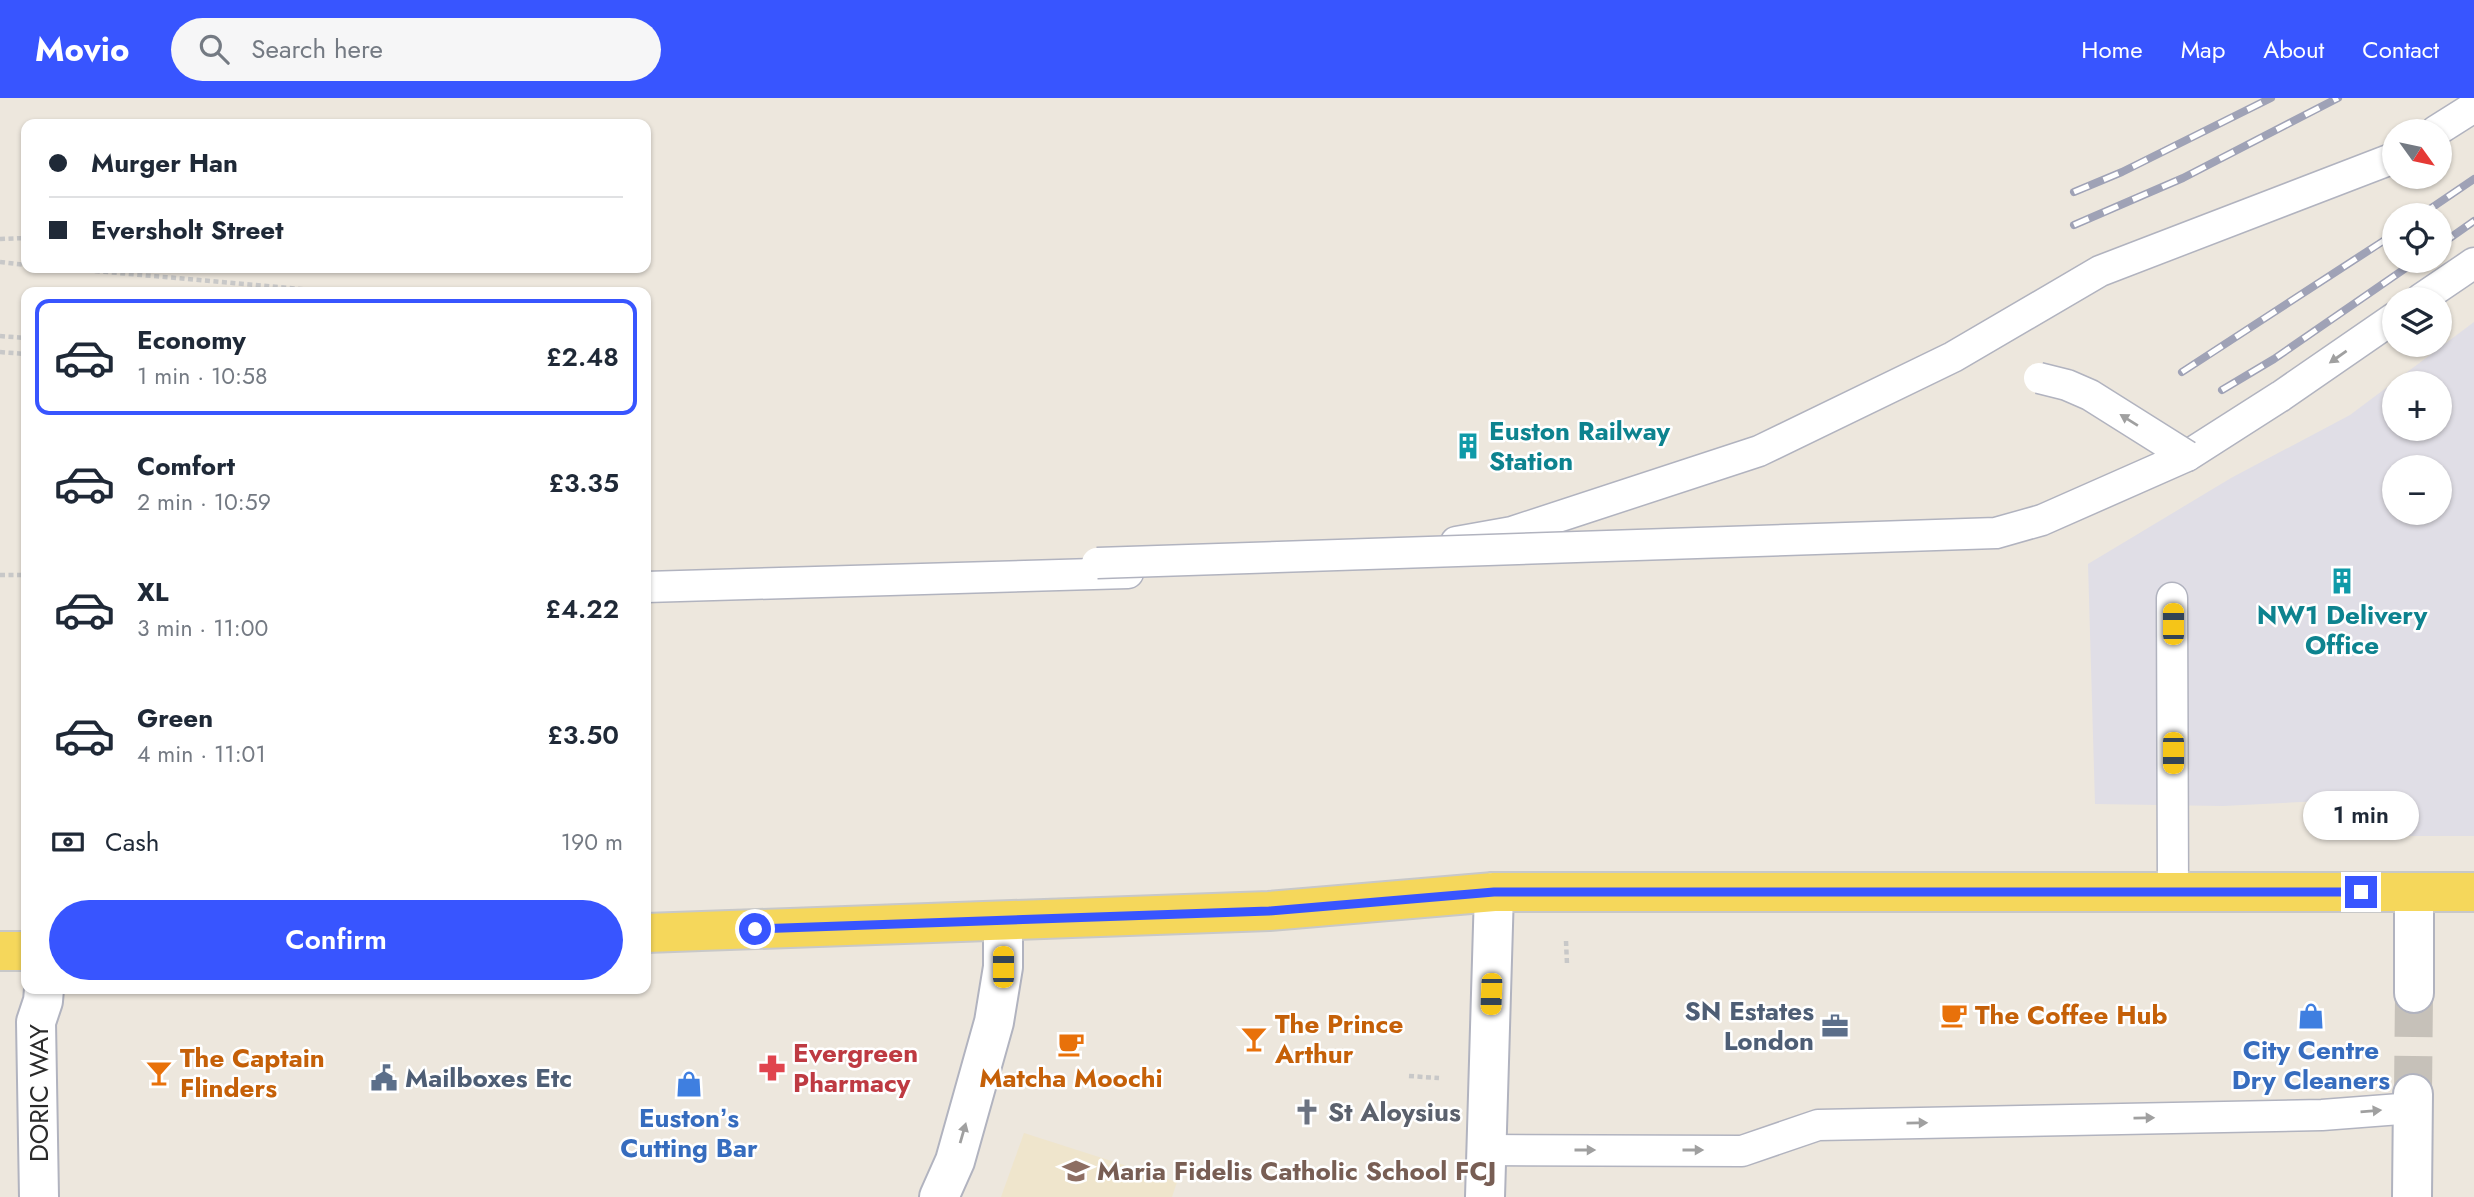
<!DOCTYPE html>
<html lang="en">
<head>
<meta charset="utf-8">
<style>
	:root { --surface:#fff; --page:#f6f6f7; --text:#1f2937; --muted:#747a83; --line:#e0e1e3; --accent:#3855ff }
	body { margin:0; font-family:Jost,sans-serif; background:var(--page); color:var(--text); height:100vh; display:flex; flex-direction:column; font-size:26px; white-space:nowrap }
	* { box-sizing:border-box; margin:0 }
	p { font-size:23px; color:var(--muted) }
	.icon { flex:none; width:38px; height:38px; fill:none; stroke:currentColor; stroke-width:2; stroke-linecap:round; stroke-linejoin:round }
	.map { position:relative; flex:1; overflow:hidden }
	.details { position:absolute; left:21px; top:189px; width:630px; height:707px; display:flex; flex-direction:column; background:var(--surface); border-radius:14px; box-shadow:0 2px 5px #0004 }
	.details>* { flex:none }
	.hud { position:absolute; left:21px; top:21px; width:630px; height:154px; border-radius:14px; box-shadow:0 2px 5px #0004; display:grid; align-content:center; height:154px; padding:0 28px; background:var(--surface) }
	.needle { width:46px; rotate:123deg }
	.buttons { position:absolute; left:2382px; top:21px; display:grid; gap:14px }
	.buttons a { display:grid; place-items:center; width:70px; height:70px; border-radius:50%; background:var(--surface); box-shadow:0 2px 5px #0004; font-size:35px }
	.end { position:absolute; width:32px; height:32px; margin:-16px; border:9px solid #3855ff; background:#fff; box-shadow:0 0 0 4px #fff }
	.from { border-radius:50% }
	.bubble { position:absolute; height:49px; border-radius:24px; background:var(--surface); box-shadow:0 2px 5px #0004; font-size:23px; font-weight:600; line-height:49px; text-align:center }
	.car { position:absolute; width:21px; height:42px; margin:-21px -10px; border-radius:9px; box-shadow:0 0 5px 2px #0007; background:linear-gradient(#f5c518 24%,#345 0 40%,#f5c518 0 76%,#345 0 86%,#f5c518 0) }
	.hud b { display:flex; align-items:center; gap:24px; height:66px; font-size:26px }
	.hud b+b { border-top:2px solid var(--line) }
	.hud i { width:18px; height:18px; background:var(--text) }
	ul { padding:12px 0 0; list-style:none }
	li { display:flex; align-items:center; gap:21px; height:116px; margin:0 14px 10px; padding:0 14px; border:4px solid transparent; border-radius:14px }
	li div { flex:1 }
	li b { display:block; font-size:26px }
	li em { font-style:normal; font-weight:600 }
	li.current { border-color:var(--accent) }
	li>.icon { width:63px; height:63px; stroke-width:1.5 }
	.pay { display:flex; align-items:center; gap:18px; height:77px; padding:0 28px; font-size:26px }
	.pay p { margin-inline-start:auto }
	.primary-button { display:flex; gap:14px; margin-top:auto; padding:14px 28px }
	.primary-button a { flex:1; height:80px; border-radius:42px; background:var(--accent); color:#fff; font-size:28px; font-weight:600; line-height:80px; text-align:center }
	header { display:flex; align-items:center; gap:42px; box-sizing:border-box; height:98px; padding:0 35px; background:var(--accent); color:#fff }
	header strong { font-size:33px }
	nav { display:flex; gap:38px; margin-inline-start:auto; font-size:24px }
	.search { width:490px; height:63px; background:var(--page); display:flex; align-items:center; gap:18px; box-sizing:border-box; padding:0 24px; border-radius:38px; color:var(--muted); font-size:26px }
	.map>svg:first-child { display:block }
	.industrial { fill:#e0dee6; fill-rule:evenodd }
	.education { fill:#efe5cc }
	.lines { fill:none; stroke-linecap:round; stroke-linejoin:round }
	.street-tunnel { stroke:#c6c1b9; stroke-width:38; stroke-dasharray:38 19; stroke-linecap:butt }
	.lane-casing { stroke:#b1b3bf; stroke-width:33 }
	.street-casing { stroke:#b1b3bf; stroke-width:42 }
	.primary-casing { stroke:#c8c8c8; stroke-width:42 }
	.path { stroke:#c8c8c8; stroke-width:4.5; stroke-dasharray:5 3.5; stroke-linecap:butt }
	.lane { stroke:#fff; stroke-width:30 }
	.street { stroke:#fff; stroke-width:38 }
	.primary { stroke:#f5d75b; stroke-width:38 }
	.rail-casing { stroke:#9fa2b6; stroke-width:8 }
	.rail { stroke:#fff; stroke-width:5; stroke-dasharray:16; stroke-linecap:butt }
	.lane-bridge-casing { stroke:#b1b3bf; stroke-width:33; stroke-linecap:butt }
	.lane-bridge { stroke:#fff; stroke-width:30 }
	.oneway { fill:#a0a0a0 }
	.route { stroke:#3855ff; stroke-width:9 }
	.labels { text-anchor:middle; stroke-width:5; stroke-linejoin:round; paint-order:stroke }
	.culture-label { font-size:26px; font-weight:bold; fill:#0d838f; stroke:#fff; text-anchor:start }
	.service-label { font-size:26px; font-weight:bold; fill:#4e5e75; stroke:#fff; text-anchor:end }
	.food-label { font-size:26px; font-weight:bold; fill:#c56008; stroke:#fff; text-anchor:start }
	.shop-label { font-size:26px; font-weight:bold; fill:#366cbe; stroke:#fff }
	.health-label { font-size:26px; font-weight:bold; fill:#be3a42; stroke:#fff; text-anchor:start }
	.street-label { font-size:26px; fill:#2b2b2b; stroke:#fff }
	.worship-label { font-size:26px; font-weight:bold; fill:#5b616d; stroke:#fff; text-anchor:start }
	.education-label { font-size:26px; font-weight:bold; fill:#785e54; stroke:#fff; text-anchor:start }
</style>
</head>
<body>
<header>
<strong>Movio</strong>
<div class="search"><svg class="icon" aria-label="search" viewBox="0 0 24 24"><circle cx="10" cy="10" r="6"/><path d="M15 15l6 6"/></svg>Search here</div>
<nav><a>Home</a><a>Map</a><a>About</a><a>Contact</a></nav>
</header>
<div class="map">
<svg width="2474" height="1099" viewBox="0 0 2474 1099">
	<rect width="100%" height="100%" fill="#ede7dd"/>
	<!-- industrial -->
	<path class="industrial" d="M2474 224V738H2382V700L2223 708 2095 706 2088 466 2231 380 2350 317ZM2394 285H2440V331H2394ZM2394 369H2440V415H2394Z"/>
	<!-- education -->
	<path class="education" d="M1024 1035 1177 1084 1172 1099H1001Z"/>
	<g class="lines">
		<!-- street-tunnel -->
		<path class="street-tunnel" d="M2413 996 2414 895"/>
		<!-- lane casing -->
		<g class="lane-casing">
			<path id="lane" d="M2436 33 2474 9
				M2421 201 2474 165
				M2187 358 2281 298 2394 220
				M1456 444 1512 434 1759 353 1953 259 2100 173 2394 60
				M646 489 1128 475
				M2172 500 2173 794
				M1486 1052 1742 1053 1818 1027 2322 1017 2413 1010"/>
		</g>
		<!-- street casing -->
		<g class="street-casing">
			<path id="street" d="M2414 895V794
				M39 1099 36 924 43 903 44 891
				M939 1099 955 1063 994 924 1003 869V823
				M1485 1099 1494 794
				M2412 1099 2413 996"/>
		</g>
		<!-- primary casing -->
		<g class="primary-casing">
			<path id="primary" d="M646 835 1269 813 1494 794H2474
				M0 853H26"/>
		</g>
		<!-- path -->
		<path class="path" d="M0 141 26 140
			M0 164 26 167
			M61 170 336 194
			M328 170V175
			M0 238 26 240
			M0 254 26 256
			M0 477H26
			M1566 843 1567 866
			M1409 978 1439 980"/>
		<!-- lane -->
		<use href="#lane" class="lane"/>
		<!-- street -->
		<use href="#street" class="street"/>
		<!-- primary -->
		<use href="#primary" class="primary"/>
		<!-- rail casing -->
		<g class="rail-casing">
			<path id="rail" d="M2074 94 2122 74 2271 0
				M2421 117 2474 81
				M2074 127 2183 80 2338 0
				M2440 147 2474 123
				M2182 274 2394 136
				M2222 292 2274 261 2416 163"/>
		</g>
		<!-- rail -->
		<use href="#rail" class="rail"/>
		<!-- lane-bridge casing -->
		<g class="lane-bridge-casing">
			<path id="lane-bridge" d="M2039 280 2067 287 2090 297 2187 358
				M1097 465 1996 435 2042 422 2187 358"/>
		</g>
		<!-- lane-bridge -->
		<use href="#lane-bridge" class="lane-bridge"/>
	</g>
	<!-- one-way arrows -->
	<defs><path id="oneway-solid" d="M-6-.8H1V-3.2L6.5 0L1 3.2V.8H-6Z" transform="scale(1.75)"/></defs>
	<g class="oneway">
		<use href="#oneway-solid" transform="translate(2338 259) rotate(145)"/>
		<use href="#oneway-solid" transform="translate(2129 322) rotate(-148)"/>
		<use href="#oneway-solid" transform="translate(2371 1013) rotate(-5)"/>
		<use href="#oneway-solid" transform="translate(2144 1020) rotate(-1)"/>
		<use href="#oneway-solid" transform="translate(1917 1025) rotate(-1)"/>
		<use href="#oneway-solid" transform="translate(963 1035) rotate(-74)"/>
		<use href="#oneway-solid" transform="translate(1585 1052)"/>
		<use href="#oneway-solid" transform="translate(1693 1052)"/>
	</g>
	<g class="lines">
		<!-- route -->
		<path class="route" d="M755 831 1269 813 1494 794H2361"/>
	</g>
	<!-- icons -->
	<defs>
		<g id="building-bare" transform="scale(2.1)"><path d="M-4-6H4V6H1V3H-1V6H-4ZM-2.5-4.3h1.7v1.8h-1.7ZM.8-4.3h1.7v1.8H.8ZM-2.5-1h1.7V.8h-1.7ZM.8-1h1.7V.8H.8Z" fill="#0f9aa8" stroke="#fff" stroke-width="2.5" paint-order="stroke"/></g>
		<g id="cafe-bare" transform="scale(2.1)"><path d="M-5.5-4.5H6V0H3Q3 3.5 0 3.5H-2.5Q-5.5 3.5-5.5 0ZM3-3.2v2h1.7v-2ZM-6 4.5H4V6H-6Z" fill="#e8710a" stroke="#fff" stroke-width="2.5" paint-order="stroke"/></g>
		<g id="shop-bare" transform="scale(2.1)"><path d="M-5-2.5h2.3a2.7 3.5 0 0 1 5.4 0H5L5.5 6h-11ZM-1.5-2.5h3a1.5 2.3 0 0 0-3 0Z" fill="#3f7fe0" stroke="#fff" stroke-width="2.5" paint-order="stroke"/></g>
		<g id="office-bare" transform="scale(2.1)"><path d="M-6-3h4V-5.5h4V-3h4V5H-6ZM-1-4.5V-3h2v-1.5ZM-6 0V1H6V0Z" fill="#5c6f8a" stroke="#fff" stroke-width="2.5" paint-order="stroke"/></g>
		<g id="bar-bare" transform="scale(2.1)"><path d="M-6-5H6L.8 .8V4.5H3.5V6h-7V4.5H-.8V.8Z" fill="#e8710a" stroke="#fff" stroke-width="2.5" paint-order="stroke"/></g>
		<g id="pharmacy-bare" transform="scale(2.1)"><path d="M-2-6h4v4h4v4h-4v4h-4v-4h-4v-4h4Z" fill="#e0444e" stroke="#fff" stroke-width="2.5" paint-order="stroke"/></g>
		<g id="civic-bare" transform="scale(2.1)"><path d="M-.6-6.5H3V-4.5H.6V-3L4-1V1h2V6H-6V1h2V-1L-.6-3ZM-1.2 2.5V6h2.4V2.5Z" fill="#5c6f8a" stroke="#fff" stroke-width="2.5" paint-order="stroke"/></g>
		<g id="church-bare" transform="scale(2.1)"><path d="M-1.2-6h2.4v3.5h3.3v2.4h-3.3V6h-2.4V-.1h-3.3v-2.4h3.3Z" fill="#6b7280" stroke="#fff" stroke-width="2.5" paint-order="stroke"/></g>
		<g id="school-bare" transform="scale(2.1)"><path d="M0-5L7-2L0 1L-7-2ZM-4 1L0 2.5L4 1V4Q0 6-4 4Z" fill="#8d6e63" stroke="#fff" stroke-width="2.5" paint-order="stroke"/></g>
	</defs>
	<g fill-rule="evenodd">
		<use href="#building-bare" x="1468" y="348"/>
		<use href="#building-bare" x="2342" y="483"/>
		<use href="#cafe-bare" x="1954" y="917"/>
		<use href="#shop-bare" x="2311" y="918"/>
		<use href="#office-bare" x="1835" y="928"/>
		<use href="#bar-bare" x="1254" y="941"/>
		<use href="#cafe-bare" x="1071" y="946"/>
		<use href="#pharmacy-bare" x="772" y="970"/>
		<use href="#bar-bare" x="159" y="975"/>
		<use href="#civic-bare" x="384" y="980"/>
		<use href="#shop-bare" x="689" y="986"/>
		<use href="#church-bare" x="1307" y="1014"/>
		<use href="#school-bare" x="1076" y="1073"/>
	</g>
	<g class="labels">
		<!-- culture labels -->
		<g class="culture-label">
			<text x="1489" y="342">Euston Railway<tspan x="1489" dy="30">Station</tspan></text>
			<text x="2342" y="526" text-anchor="middle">NW1 Delivery<tspan x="2342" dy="30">Office</tspan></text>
		</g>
		<!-- service labels -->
		<g class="service-label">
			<text x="1814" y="922">SN Estates<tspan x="1814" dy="30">London</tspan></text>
			<text x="405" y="989" text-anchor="start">Mailboxes Etc</text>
		</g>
		<!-- food labels -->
		<g class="food-label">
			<text x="1975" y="926">The Coffee Hub</text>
			<text x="1275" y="935">The Prince<tspan x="1275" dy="30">Arthur</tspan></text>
			<text x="180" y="969">The Captain<tspan x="180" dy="30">Flinders</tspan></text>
			<text x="1071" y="989" text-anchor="middle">Matcha Moochi</text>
		</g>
		<!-- shop labels -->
		<g class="shop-label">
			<text x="2311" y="961">City Centre<tspan x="2311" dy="30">Dry Cleaners</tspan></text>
			<text x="689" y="1029">Eustonʼs<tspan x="689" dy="30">Cutting Bar</tspan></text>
		</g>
		<!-- health labels -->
		<g class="health-label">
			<text x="793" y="964">Evergreen<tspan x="793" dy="30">Pharmacy</tspan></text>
		</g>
		<!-- street labels -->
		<g class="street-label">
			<text transform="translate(39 995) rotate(-90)" y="9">DORIC WAY</text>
		</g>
		<!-- worship labels -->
		<g class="worship-label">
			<text x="1328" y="1023">St Aloysius</text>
		</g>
		<!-- education labels -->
		<g class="education-label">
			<text x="1097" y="1082">Maria Fidelis Catholic School FCJ</text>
		</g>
	</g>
</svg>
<div class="buttons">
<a><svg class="needle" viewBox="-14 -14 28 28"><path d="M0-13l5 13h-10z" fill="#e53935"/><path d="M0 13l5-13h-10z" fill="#747a83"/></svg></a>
<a><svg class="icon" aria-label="locate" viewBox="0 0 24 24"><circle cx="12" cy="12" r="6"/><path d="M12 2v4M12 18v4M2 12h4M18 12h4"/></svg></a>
<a><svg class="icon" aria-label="layers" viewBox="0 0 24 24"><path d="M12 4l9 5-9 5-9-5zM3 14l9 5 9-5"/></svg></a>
<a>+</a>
<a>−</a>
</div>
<i class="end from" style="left:755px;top:831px"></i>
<i class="end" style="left:2361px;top:794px"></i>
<div class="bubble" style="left:2303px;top:693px;width:116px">1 min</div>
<i class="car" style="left:2173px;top:526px;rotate:0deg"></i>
<i class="car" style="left:2173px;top:655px;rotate:180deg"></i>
<i class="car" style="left:1003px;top:869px;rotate:0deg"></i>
<i class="car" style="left:1491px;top:896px;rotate:182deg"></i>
<div class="hud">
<b><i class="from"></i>Murger Han</b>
<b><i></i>Eversholt Street</b>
</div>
<section class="details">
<ul>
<li class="current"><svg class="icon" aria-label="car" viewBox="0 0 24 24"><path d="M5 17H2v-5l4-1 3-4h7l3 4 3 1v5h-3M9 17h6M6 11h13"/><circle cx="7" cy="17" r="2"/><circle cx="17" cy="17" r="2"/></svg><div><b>Economy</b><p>1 min · 10:58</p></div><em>£2.48</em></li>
<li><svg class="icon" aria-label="car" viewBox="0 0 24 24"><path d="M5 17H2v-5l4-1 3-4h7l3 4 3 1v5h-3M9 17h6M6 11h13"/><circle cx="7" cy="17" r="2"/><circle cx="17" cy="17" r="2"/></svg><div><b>Comfort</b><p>2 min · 10:59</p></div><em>£3.35</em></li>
<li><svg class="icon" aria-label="car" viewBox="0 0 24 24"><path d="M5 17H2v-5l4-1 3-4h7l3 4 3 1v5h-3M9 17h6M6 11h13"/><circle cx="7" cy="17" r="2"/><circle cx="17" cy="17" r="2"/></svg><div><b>XL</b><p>3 min · 11:00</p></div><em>£4.22</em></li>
<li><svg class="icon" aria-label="car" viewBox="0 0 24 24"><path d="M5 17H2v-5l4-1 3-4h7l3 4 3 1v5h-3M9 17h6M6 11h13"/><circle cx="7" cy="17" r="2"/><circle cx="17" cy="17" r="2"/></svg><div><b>Green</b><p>4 min · 11:01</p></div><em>£3.50</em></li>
</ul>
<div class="pay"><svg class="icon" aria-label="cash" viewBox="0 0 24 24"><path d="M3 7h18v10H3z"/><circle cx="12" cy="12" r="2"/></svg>Cash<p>190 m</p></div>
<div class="primary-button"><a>Confirm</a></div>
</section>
</div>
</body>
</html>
